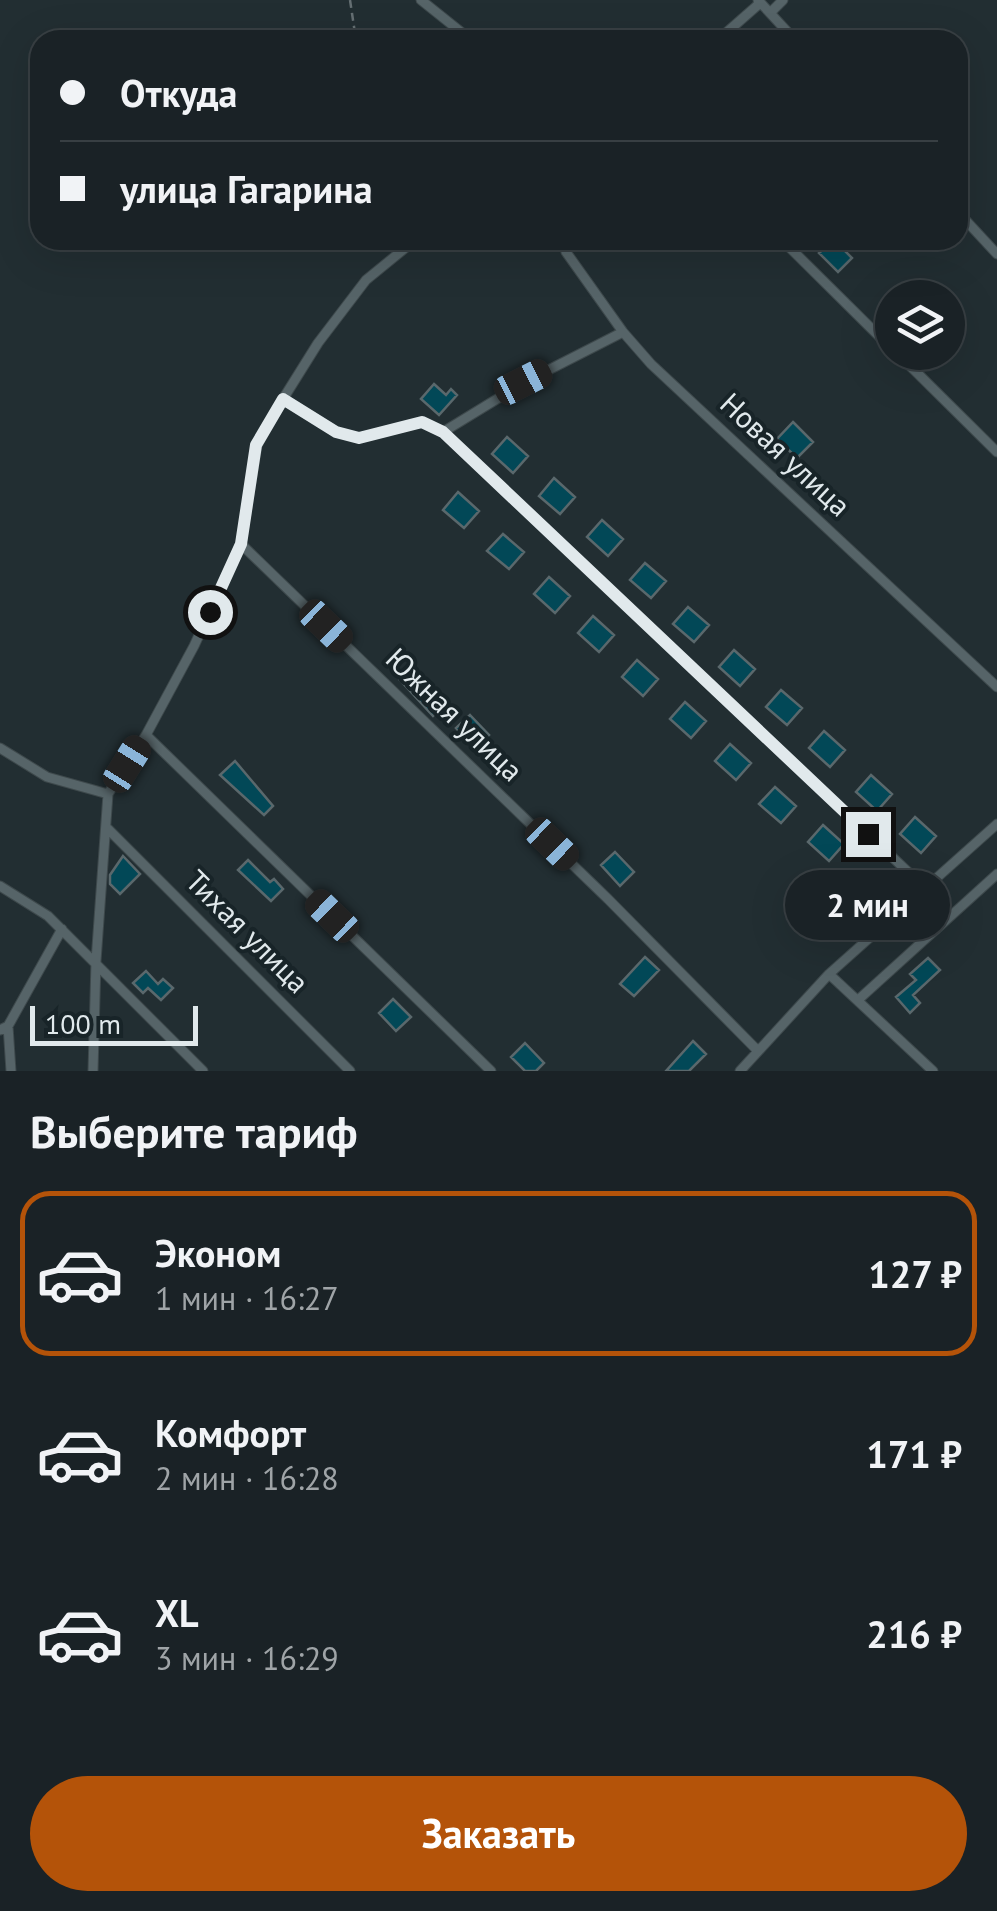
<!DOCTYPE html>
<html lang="ru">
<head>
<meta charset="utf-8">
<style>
	:root { --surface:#1a2226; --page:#272f32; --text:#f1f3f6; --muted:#9fa4a7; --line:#383f43; --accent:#b45309 }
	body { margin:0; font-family:"PT Sans",sans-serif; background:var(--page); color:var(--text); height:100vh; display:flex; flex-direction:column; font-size:38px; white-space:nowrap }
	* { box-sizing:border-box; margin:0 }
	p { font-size:32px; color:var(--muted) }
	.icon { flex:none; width:55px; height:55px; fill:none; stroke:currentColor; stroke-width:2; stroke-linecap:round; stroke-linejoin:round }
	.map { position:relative; height:1071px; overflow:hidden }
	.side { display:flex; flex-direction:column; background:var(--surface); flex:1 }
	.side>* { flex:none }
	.banner { position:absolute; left:30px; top:30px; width:938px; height:220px; border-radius:30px; box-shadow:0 10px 40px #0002,0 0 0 2px var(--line); display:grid; align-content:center; height:220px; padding:0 30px; background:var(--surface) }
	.buttons { position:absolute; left:875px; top:280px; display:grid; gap:20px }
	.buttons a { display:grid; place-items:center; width:90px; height:90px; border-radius:50%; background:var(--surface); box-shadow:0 10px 40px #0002,0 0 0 2px var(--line); font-size:50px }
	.scale { position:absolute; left:30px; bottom:25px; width:168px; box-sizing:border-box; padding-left:10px; border:5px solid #e1e9ec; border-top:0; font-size:28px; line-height:35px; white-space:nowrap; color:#e1e9ec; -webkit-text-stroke:8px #182428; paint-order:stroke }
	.end { position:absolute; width:45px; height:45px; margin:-22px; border:12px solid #e1e9ec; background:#111; box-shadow:0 0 0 5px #111 }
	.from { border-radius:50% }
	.bubble { position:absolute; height:70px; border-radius:35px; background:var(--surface); box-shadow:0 10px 40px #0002,0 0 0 2px var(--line); font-size:32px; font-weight:600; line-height:70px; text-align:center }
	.car { position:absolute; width:30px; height:60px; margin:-30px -15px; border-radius:12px; box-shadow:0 0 8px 2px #0007; background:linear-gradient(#222 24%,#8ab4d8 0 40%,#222 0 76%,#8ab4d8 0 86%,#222 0) }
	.banner b { display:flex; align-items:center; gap:35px; height:95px; font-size:38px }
	.banner b+b { border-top:2px solid var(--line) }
	.banner i { width:25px; height:25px; background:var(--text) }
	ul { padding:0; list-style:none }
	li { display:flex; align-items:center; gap:30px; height:165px; margin:0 20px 15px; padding:0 10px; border:5px solid transparent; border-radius:30px }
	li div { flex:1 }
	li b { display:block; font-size:38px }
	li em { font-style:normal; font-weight:600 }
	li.current { border-color:var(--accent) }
	li>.icon { width:90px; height:90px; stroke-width:1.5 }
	h2 { padding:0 30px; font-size:45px; line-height:120px }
	.button { display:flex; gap:20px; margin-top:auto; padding:20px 30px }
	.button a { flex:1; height:115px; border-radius:60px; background:var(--accent); color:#fff; font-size:40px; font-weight:600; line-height:115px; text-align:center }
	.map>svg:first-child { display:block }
	.building { fill:#024857; stroke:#5a686c; stroke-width:2.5 }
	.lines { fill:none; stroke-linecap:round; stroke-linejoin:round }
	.street-casing { stroke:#3e494c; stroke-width:11 }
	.path { stroke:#656f73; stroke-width:2.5; stroke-dasharray:8 5; stroke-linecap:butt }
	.street { stroke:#566468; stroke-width:9 }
	.route { stroke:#e1e9ec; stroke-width:12 }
	.labels { text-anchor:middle; stroke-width:8; stroke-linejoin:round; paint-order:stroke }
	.street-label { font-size:30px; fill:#e1e9ec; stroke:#182428 }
</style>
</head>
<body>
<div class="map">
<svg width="997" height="1071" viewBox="0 0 997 1071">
	<rect width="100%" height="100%" fill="#222e32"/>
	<!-- building -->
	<path class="building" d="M834 240 852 258 838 272 819 253Z
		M434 384 446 395 451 389 457 395 439 415 421 399Z
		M793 422 813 442 797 458 777 439Z
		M507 437 528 456 513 473 492 454Z
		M554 478 575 497 560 514 539 496Z
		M458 492 479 511 464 528 443 510Z
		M602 520 623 539 608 556 587 537Z
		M503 534 524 552 509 569 487 551Z
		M645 563 666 581 651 598 630 580Z
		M549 577 570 596 555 613 534 594Z
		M688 607 709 625 694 642 673 624Z
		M593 616 614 635 599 652 578 633Z
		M734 650 755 669 740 686 719 667Z
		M637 660 658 679 643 696 622 677Z
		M413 667 447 702 433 716 400 680Z
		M781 690 802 708 787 725 766 707Z
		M685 702 706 721 691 738 670 719Z
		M470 715 489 735 475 748 456 728Z
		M824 731 845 750 830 767 809 748Z
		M730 744 751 763 736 780 715 761Z
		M235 761 273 806 264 815 220 775Z
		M871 775 892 794 877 811 856 792Z
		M775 787 796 806 781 823 759 804Z
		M915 817 936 836 921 853 900 834Z
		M823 825 844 844 829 861 808 842Z
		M615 852 634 872 620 886 601 865Z
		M123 856 140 874 120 894 110 884V875Z
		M248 860 270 882 274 879 283 889 271 901 238 870Z
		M864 870 885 889 870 906 849 887Z
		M645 957 659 970 634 996 620 984Z
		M928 958 940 970 913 995 920 1003 910 1013 896 997 916 980 910 974Z
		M146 971 158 984 163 979 173 988 161 1000 148 988 143 993 133 983Z
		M393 999 411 1017 396 1031 379 1013Z
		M693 1041 706 1054 689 1071H666Z
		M525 1043 544 1063 536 1071H525L511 1057Z"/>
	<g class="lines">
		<!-- street casing -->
		<g class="street-casing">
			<path id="street" d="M421 0 471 40
				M758 0 795 40
				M770 13 783 0
				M718 40 760 3
				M958 212 997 254
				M564 240 566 252 623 332 651 364 997 687
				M782 240 892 349
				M896 352 997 452
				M283 399 318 343 366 280 415 240
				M443 432 523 383 623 332
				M241 544 608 899 758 1051
				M146 735 491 1071
				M0 748 47 777 108 794
				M108 829 350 1071
				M0 886 48 916 203 1071
				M829 974 933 1071
				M858 1000 997 874
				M8 1026 11 1071
				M0 1030 8 1026 62 929
				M93 1071 96 961 108 794 146 735 194 646 241 544 257 445 283 399 336 432 359 438 422 422 443 432 925 888
				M740 1071 829 974 997 824"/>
		</g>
		<!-- path -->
		<path class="path" d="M350 0 356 40"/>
		<!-- street -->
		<use href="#street" class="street"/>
	</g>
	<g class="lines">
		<!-- route -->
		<path class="route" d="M210 612 241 544 256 445 283 399 336 432 359 438 422 422 443 432 868 834"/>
	</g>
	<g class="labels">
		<!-- street labels -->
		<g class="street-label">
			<text transform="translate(785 455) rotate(43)" y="10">Новая улица</text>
			<text transform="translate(454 715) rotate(44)" y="10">Южная улица</text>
			<text transform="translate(247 932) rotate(45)" y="10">Тихая улица</text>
		</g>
	</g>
</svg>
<div class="buttons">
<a><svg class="icon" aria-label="layers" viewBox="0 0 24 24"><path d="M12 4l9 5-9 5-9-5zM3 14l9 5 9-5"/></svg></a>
</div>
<div class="scale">100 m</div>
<i class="end from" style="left:210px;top:612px"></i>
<i class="end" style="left:868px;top:834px"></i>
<div class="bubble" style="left:785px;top:870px;width:165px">2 мин</div>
<i class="car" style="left:523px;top:382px;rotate:63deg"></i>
<i class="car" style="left:326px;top:626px;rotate:134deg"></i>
<i class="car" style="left:127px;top:764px;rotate:32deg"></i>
<i class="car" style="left:552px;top:844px;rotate:134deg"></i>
<i class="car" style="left:332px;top:916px;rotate:314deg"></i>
<div class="banner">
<b><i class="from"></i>Откуда</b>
<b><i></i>улица Гагарина</b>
</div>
</div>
<section class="side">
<h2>Выберите тариф</h2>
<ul>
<li class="current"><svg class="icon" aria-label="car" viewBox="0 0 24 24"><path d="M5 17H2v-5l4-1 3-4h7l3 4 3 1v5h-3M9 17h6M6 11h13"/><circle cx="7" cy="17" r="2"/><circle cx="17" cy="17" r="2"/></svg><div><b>Эконом</b><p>1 мин · 16:27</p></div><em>127 ₽</em></li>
<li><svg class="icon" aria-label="car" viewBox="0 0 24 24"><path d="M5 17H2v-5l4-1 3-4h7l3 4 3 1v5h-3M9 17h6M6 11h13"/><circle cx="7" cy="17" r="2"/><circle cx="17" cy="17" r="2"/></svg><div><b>Комфорт</b><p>2 мин · 16:28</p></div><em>171 ₽</em></li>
<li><svg class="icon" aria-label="car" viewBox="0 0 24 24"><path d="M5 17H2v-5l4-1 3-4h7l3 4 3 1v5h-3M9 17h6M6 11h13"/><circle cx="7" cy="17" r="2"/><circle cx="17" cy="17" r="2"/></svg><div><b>XL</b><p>3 мин · 16:29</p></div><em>216 ₽</em></li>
</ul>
<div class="button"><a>Заказать</a></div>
</section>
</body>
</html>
